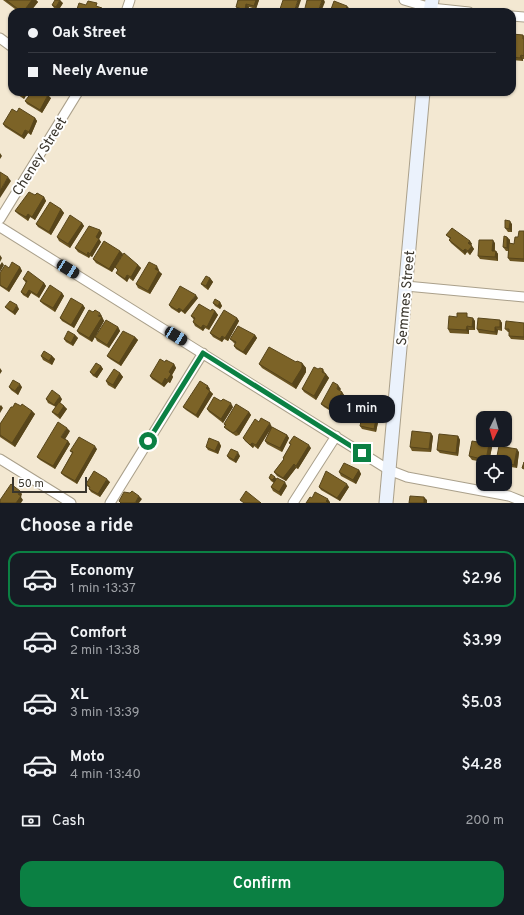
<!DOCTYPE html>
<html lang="en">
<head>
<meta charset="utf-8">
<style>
	:root { --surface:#171b24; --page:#20242c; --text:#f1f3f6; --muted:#9ea1a6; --line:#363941; --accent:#0b8043 }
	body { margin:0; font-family:Overpass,sans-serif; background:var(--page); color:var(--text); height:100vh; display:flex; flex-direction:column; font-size:15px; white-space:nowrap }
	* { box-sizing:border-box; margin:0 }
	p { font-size:13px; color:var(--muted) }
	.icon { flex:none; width:22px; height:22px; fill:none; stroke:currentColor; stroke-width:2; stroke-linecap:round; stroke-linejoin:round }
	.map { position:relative; height:503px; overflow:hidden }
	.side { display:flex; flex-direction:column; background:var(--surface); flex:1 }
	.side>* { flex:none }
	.top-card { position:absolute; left:8px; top:8px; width:508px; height:88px; border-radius:12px; box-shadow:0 1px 3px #0004; display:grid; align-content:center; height:88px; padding:0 20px; background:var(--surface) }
	.needle { width:26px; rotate:185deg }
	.fabs { position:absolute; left:476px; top:411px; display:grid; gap:8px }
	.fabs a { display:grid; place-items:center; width:36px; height:36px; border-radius:8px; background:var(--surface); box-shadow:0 1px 3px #0004; font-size:20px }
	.scale { position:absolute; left:12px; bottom:10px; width:75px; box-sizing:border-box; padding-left:4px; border:2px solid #3a362d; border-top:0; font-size:11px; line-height:14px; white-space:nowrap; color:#3a362d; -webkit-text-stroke:3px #fff; paint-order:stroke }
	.end { position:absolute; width:18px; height:18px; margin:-9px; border:5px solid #0b8043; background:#fff; box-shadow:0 0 0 2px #fff }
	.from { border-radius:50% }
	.bubble { position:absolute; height:28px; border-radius:12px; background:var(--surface); box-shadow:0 1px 3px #0004; font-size:13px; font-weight:600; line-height:28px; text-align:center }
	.car { position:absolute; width:12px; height:24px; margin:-12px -6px; border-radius:5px; box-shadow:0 0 3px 1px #0007; background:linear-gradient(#222 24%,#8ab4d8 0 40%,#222 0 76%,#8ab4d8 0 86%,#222 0) }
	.top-card b { display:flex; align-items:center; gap:14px; height:38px; font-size:15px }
	.top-card b+b { border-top:1px solid var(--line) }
	.top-card i { width:10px; height:10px; background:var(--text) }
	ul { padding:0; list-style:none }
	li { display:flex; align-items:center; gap:12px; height:56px; margin:0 8px 6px; padding:0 12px; border:2px solid transparent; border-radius:12px }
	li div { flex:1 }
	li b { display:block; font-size:15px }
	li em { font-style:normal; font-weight:600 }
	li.selected { border-color:var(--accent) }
	li>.icon { width:36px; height:36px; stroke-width:1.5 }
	h2 { padding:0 20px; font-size:18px; line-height:48px }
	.pay { display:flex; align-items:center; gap:10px; height:44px; padding:0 20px; font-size:15px }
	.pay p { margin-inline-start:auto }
	.primary-button { display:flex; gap:8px; margin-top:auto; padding:8px 20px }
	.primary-button a { flex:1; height:46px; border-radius:12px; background:var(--accent); color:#fff; font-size:16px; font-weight:600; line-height:46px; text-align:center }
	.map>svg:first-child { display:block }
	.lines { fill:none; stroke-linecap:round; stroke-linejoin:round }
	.street-casing { stroke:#aaa08b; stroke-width:11 }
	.secondary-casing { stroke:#aaa08b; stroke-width:15 }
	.street { stroke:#fff; stroke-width:9 }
	.secondary { stroke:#ebf2fc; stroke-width:13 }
	.wall { fill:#6b5522 }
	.shaded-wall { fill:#57451b }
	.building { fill:#7c6327; stroke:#57451b }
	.route { stroke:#0b8043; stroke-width:5 }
	.labels { text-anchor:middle; stroke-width:4; stroke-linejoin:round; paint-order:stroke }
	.street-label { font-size:14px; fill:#3a362d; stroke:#fff }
</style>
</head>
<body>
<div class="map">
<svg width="524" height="503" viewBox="0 0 524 503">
	<rect width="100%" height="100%" fill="#f3e8d2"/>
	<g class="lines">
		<!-- street casing -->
		<g class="street-casing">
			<path id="street" d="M404 0 431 8 469 12
				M126 12 130 0
				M512 16 524 17
				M0 38 12 47
				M0 219 78 92
				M0 227 389 470 407 477 509 496 524 502
				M406 286 524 297
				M0 459 71 503
				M110 503 203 353
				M293 503 336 436"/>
		</g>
		<!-- secondary casing -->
		<g class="secondary-casing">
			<path id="secondary" d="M430 12 432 0
				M386 503 423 92"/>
		</g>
		<!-- street -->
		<use href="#street" class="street"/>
		<!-- secondary -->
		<use href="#secondary" class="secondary"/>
	</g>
	<!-- wall -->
	<path class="wall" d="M3 0H36L38 2 30 12H19Z
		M238 0H259L256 9 249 7 247 12H244L238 10 236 7Z
		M63 3 58 11 54 8 52 5Z
		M512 34 523 35 524 36V59H523V61L512 60Z
		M16 92H28L24 99 18 95Z
		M390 92H401L400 95Z
		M51 98 42 113 27 104 25 101Z
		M17 112 35 118 37 121 31 135 28 133 24 139 5 127 3 124Z
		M35 195 44 197 46 201 35 220 30 217 28 221 18 214 15 211Z
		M61 209 64 213 51 235 38 227 36 224Z
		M82 223 84 226 70 248 59 241 57 237Z
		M512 224V232H508L505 228Z
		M100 230 102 233 99 239 101 242 92 257 90 256 89 258 78 252 75 248Z
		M524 231V262L510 261 508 258V251H506L503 247 507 237 510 240V243L514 244 518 237Z
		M446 235 470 241 472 244 471 245 474 249 470 255 467 252 465 255 451 243 449 240 450 239Z
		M495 243V251H496L498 254V261L480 259 478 256Z
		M120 251 123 254 112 272 96 263 93 259Z
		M138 265 141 268 133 281 129 278 127 282 119 276 116 273 118 271 115 267Z
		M20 267 22 271 9 292 0 286V273L9 268Z
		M159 270 158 271 162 274 150 294 138 288 136 284Z
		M210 278 213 282 208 290 204 287 201 284Z
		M23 279 44 283 46 286 39 298 31 293 28 298 23 295 21 292 26 283Z
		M62 293 64 296 55 312 43 304 40 301Z
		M198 298 185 314 181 311 179 313 171 308 169 305Z
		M220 302 222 306 220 309 215 306 213 303Z
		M83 305 85 308 74 328 62 321 60 318Z
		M5 307 19 309 15 315 8 310Z
		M211 311H215L218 315 209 330 205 328 203 331 195 326 193 322 194 320 191 316Z
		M102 316V317L104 321 92 342 79 334 77 331Z
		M469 317 475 321V330H469V334L450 333 448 329Z
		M237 318 239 321 228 341 224 339 222 342 213 337 210 333Z
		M500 320 502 323V331L498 330 497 335 479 333 477 329Z
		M524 323V340L511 339 509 336V332H508L505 329Z
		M118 327 120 331 109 348 97 341 95 337Z
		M75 335 78 338 73 346 66 342 64 339Z
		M255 335 257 338 246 355 236 349 234 346 235 344 230 339Z
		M135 337 138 340 121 366 110 359 107 356Z
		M41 356H52L55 359 52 365 43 360Z
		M165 362 174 364 176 368 172 375 173 377 170 383 168 382 164 387 152 379 150 376Z
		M296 362 302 363 306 368V372L296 389 262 368 259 364Z
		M101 366 103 369 97 378 93 376 90 372Z
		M318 369H323L325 373 329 378 316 400 304 392 302 389Z
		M120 373 123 377 115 389 108 385 106 381Z
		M9 387H22L18 395 11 390Z
		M210 389 209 390 213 394 198 418 186 410 183 407Z
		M341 389 340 390 342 392 344 395 334 413 324 407 321 404Z
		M46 399H62L60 403 64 406 67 409 60 419 55 415 52 412 56 407 48 403Z
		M221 401 233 407 223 423 209 412 207 409Z
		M21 406 32 411 35 414 15 447 0 437V424L13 407Z
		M381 408 376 432 362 429 360 426Z
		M249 412 251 415 239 435 236 436 227 430 224 427 225 426 224 424Z
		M259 422 272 427 287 435 289 438 282 452 267 444 265 441 270 429 258 449 254 446 253 448 245 441 243 438Z
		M70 431 65 439 68 441 70 444 55 469 40 460 37 457Z
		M433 436 431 452 412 451 410 447Z
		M458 436 460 440 458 456 440 453 437 450Z
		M219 442 221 446 218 454 208 450 206 447Z
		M289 443 311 448 298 469 296 468 286 481 277 476 274 472 284 459 283 458 291 445Z
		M489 444 492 447 489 462H484L472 460 469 456Z
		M97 449 77 484 64 476 61 473 72 453 70 451Z
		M519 452 517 468 505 466V462H496V461Z
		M227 456H240L236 463 229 459Z
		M359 470 361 474 356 484 341 476 339 472Z
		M275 477 276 479 287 486 281 496 273 491 271 487 274 483 271 481 269 478Z
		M110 482 100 497 91 492 89 489 90 488 88 487 86 484Z
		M319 487H349L340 501 321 490Z"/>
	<!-- shaded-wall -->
	<path class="shaded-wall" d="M32 0H36L38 2 30 12H23Z
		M60 0 63 3 58 11 56 7Z
		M256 0H259L256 9 254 6Z
		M298 0H301L297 12H294Z
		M322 0H324L325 2 321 12H318Z
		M246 4 249 7 247 12 245 10Z
		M347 6 350 9 349 12H345Z
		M102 8 105 11 104 12H101Z
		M521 55 523 59V61L520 58Z
		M24 92H28L24 99 22 95Z
		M398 92H401L400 95Z
		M48 95 51 98 42 113 40 110Z
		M35 118 37 121 31 135 29 132Z
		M25 130 28 133 24 139 22 136Z
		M0 153 2 156 0 159Z
		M8 177 11 181 0 198V191Z
		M44 197 46 201 35 220 32 217Z
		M61 209 64 213 51 235 49 232Z
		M28 214 30 217 28 221 26 217Z
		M510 221 512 224V232L509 229Z
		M82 223 84 226 70 248 68 244Z
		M100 230 102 233 99 239 101 242 92 257 90 254 96 237Z
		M507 237 510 240 509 251 507 248Z
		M493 240 495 243 494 254 492 251Z
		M470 241 472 244 470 246 468 243Z
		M472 246 474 249 470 255 468 251Z
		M465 249 467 252 465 255 463 251Z
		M120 251 123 254 112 272 109 269Z
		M496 251 498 254V261L495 257Z
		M88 252 90 256 89 258 87 255Z
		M0 255 2 258 0 262Z
		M2 262 4 265 0 272V265Z
		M138 265 141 268 133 281 131 277Z
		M157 266 159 270 158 272 155 269Z
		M20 267 22 271 9 292 7 289Z
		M159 271 162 274 150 294 148 291Z
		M127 275 129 278 127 282 125 279Z
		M210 278 213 282 208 290 206 286Z
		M44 283 46 286 39 298 37 295Z
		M29 290 31 293 28 298 26 295Z
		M62 293 64 296 55 312 53 308Z
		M196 295 198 298 185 314 183 311Z
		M220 302 222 306 220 309 218 306Z
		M17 305 19 309 15 315 13 312Z
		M83 305 85 308 74 328 71 325Z
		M179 308 181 311 179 313 177 310Z
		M215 311 218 315 209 330 207 327Z
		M100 313 102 316 101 318 102 317 104 321 92 342 89 338Z
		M237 318 239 321 228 341 225 338Z
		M473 318 475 321V330L472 327Z
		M500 320 502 323V331L500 327Z
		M203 325 205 328 203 331 201 328Z
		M467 326 469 330V334L466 330Z
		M118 327 120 331 109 348 107 345Z
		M495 327 498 330 497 335 495 332Z
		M75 335 78 338 73 346 71 343Z
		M255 335 257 338 246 355 243 352Z
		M222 336 224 339 222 342 220 339Z
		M135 337 138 340 121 366 119 363Z
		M52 356 55 359 52 365 49 361Z
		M302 363 306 368V372L296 389 292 384Z
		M174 364 176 368 172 375 173 377 170 383 167 380 169 372Z
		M101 366 103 369 97 378 94 375Z
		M0 368 2 371 0 374Z
		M120 373 123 377 115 389 113 385Z
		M326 374 329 378 316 400 314 396Z
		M165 378 168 382 164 387 162 384Z
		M20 384 22 387 18 395 15 391Z
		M338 385 341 389 339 392 337 389Z
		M208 386 210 389 208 392 206 388Z
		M210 391 213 394 198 418 196 415Z
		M342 392 344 395 334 413 332 410Z
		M60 396 62 399 57 408 54 405Z
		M231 403 233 407 223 423 221 419Z
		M379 404 381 408 376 432 374 429Z
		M1 405 3 408 0 413V406Z
		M64 406 67 409 60 419 58 415Z
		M32 411 35 414 15 447 12 443Z
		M249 412 251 415 239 435 236 431Z
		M270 423 272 427 258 449 256 445Z
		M67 428 70 431 64 441 61 437Z
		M431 433 433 436 431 452 429 449Z
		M287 435 289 438 282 452 280 448Z
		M458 436 460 440 458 456 456 453Z
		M68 441 70 444 55 469 53 466Z
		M219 442 221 446 218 454 215 451Z
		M252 443 254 446 253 448 250 445Z
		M489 444 492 447 489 462H488L486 460Z
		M309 445 311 448 298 469 296 466Z
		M95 446 97 449 77 484 75 481Z
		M517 449 519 452 517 468 514 465Z
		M238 452 240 456 236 463 234 460Z
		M294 464 296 468 286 481 283 478Z
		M359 470 361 474 356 484 353 480Z
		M275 477 277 480 275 484 272 480Z
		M107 479 110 482 100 497 98 494Z
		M285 482 287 486 281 496 279 492Z
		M347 484 349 487 340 501 337 498Z
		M20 491 22 494 21 497 23 500 21 503H16L18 494Z
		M139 496 142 499 139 503H135Z
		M424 497 427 500V503H424Z
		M328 499 330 502V503H327L326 501Z"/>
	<!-- building -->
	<path class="building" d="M6 0H32L23 12H22Z
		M55 0H60L56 7 52 5Z
		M238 0H256L254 6 246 4 245 10 236 7Z
		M283 0H298L294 12H279Z
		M307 0H322L318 12H304Z
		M88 1 97 3 96 6 102 8 101 12H76L79 3 86 5Z
		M334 1 347 6 345 12H330Z
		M354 9 364 12H353Z
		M512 34 523 35V39H524V56L521 55 520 58 512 57Z
		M17 92H24L22 95Z
		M32 92H44L48 95 40 110 25 101Z
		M19 108 35 118 29 132 25 130 22 136 3 124 12 109 17 112Z
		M0 172 8 177 0 191Z
		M29 192 35 195 37 193 44 197 32 217 28 214 26 217 15 211Z
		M50 202 61 209 49 232 36 224Z
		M70 215 82 223 68 244 57 237Z
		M505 220 510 221 509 229 505 228Z
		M89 226 100 230 96 237 99 239 90 254 88 252 87 255 75 248Z
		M452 228 470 241 468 243 472 246 468 251 465 249 463 251 449 240 451 238 446 235Z
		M519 231H524V259L508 258 509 243 514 244 515 237H518Z
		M504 236 507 237V248L503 247Z
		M479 240H493L492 251H496L495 257 478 256Z
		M104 241 120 251 109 269 93 259Z
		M124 253 138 265 131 277 127 275 125 279 116 273 118 270 115 267Z
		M12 262 20 267 7 289 0 285V273L5 265 9 268Z
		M149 262 157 266 155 269 159 271 148 291 136 284Z
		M28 271 44 283 37 295 29 290 26 295 21 292 27 281 23 279Z
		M206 276 210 278 206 286 201 284Z
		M50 285 62 293 53 308 40 301Z
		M180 286 196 295 183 311 179 308 177 310 169 305Z
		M71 298 83 305 71 325 60 318Z
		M215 299 220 302 218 306 213 303Z
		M10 301 17 305 13 312 5 307Z
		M199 304 211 311 212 309 215 311 207 327 203 325 201 328 193 322 195 318 191 316Z
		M89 310 93 312 95 310 100 313 98 316 102 317 89 338 77 331Z
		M224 310 237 318 225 338 222 336 220 339 210 333Z
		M457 313H467V317L473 318 472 327 467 326 466 330 448 329 449 316 457 317Z
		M478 318 500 320V327H495V332L477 329Z
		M106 320 118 327 107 345 95 337Z
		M506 321 524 323V337L509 336V329H505Z
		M238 326 255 335 243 352 234 346 236 342 230 339Z
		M68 331 75 335 71 343 64 339Z
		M123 331 135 337 119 363 107 356Z
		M269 347 296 362 297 361 302 363V368L292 384 259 364Z
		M44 351 52 356 49 361 41 356Z
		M160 359 165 362 166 360 174 364 169 372 171 374 167 380 165 378 162 384 150 376Z
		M96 363 101 366 94 375 90 372Z
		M314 367 318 369 320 368 323 369 322 372 326 374 314 396 302 389Z
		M114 369 120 373 113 385 106 381Z
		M13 380 20 384 15 391 9 387Z
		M200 381 208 386 206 388 210 391 196 415 183 407Z
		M333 382 338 385 337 389 342 392 332 410 321 404Z
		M52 390 60 396 54 405 46 399Z
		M214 397 221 401 223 399 231 403 221 419 207 409Z
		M59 402 64 406 58 415 52 412Z
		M365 402 379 404 374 429 360 426Z
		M15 403 21 406 22 404 32 411 12 443 0 435V424L11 407H13Z
		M236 404 249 412 236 431 233 433 224 427 226 425 224 424Z
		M261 418 270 423 256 445 252 443 250 445 243 438 255 419 259 422Z
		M58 422 67 428 61 437 68 441 53 466 37 457Z
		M272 427 287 435 280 448 265 441Z
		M412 431 431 433 429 449 410 447Z
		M439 434 458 436 456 453 437 450Z
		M294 436 309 445 296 466 294 464 283 478 274 472 284 459 283 458 291 444 289 443Z
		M79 437 95 446 75 481 61 473 73 452 70 451Z
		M209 438 219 442 215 451 206 447Z
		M472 441 489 444 486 460 469 456Z
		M499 446 517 449 514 465 505 463V462L496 461Z
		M231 449 238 452 234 460 227 456Z
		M524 462V469L522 468Z
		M344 463 359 470 353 480 339 472Z
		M94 471 107 479 98 494 89 489 90 487 86 484Z
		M326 471 347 484 337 498 319 487Z
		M271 474 275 477 272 480 269 478Z
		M277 478 285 482 279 492 271 487Z
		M11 484 20 491 18 494 21 496 16 503H0V500Z
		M132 491 139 496 135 503H121L119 501 124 492 130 493Z
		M246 491 261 503H244L240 500Z
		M315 492 328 499 326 501 328 503H306L310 497 312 498Z
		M410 496 424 497V503H409Z"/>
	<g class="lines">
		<!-- route -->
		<path class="route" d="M148 441 203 353 362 453"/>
	</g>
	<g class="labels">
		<!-- street labels -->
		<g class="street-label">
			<text transform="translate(39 156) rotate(-58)" y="5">Cheney Street</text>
			<text transform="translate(405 298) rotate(-85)" y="5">Semmes Street</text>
		</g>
	</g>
</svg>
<div class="fabs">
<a><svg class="needle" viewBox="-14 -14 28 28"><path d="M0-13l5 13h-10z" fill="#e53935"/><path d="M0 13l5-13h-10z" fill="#9ea1a6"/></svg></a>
<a><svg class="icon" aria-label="locate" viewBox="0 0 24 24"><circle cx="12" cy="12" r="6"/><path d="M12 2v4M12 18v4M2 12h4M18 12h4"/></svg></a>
</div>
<div class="scale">50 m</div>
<i class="end from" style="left:148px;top:441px"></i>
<i class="end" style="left:362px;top:453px"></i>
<div class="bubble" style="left:329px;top:395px;width:66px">1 min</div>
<i class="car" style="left:68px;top:269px;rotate:122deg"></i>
<i class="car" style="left:176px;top:336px;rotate:122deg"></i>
<div class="top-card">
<b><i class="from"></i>Oak Street</b>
<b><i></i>Neely Avenue</b>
</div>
</div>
<section class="side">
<h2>Choose a ride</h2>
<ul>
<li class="selected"><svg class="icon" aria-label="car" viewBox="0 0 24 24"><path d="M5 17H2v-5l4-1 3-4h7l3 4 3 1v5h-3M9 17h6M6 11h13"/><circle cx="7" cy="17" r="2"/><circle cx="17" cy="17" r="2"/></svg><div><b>Economy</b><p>1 min · 13:37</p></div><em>$2.96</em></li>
<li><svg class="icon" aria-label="car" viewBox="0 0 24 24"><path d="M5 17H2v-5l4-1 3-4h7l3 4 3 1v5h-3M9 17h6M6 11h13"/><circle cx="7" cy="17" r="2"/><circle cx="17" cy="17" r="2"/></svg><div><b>Comfort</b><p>2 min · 13:38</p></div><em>$3.99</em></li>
<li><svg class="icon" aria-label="car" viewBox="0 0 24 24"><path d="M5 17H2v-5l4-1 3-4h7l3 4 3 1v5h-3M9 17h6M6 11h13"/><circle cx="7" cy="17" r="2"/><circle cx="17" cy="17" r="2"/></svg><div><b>XL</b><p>3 min · 13:39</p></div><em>$5.03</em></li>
<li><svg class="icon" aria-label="car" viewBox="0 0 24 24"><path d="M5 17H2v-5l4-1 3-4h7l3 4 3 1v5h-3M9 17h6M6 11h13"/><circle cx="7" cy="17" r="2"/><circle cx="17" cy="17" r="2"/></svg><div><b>Moto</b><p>4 min · 13:40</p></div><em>$4.28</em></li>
</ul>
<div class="pay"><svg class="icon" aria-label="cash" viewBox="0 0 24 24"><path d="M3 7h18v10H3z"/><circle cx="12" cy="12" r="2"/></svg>Cash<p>200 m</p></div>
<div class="primary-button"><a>Confirm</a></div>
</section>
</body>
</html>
